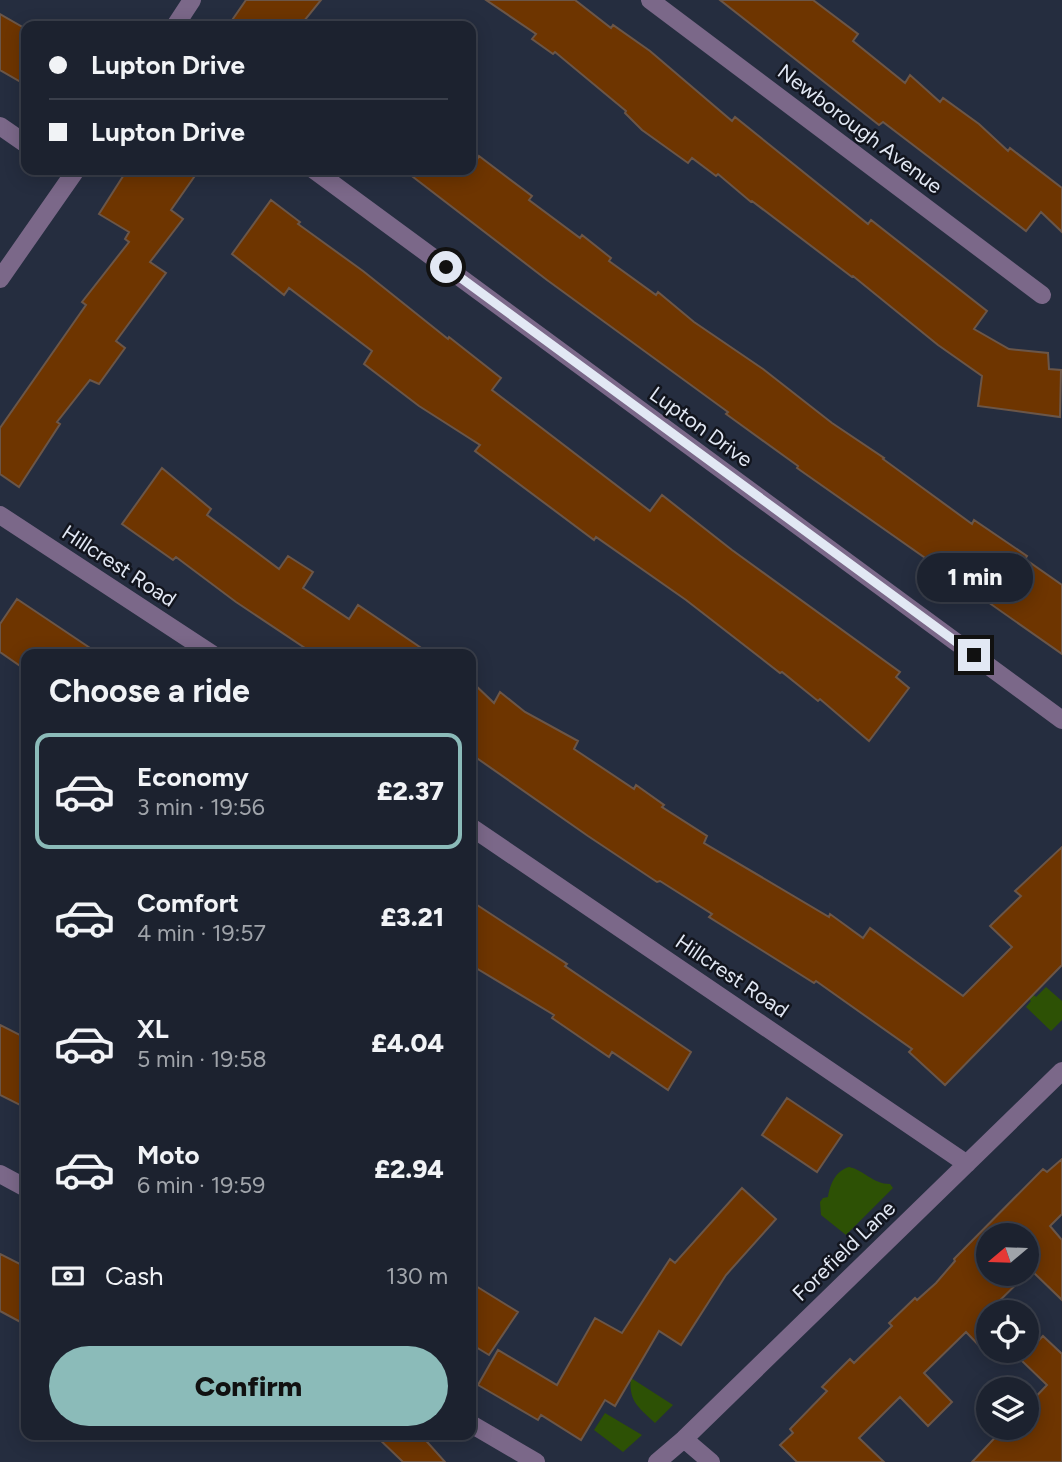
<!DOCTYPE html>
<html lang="en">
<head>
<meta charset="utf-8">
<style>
	:root { --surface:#1c222f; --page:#252a37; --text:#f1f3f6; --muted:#a0a4aa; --line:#3a3f4b; --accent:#8bbbb9 }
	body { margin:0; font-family:Figtree,sans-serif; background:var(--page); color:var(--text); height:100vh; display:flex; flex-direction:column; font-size:26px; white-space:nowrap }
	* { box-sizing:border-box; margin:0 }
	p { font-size:23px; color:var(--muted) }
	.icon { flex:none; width:38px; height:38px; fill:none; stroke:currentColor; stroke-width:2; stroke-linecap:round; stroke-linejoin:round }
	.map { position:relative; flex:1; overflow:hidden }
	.panel { position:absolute; left:21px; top:649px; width:455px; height:791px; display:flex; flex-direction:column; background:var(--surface); border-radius:14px; box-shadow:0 4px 18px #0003,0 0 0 2px var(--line) }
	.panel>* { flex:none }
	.guide { position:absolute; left:21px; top:21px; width:455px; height:154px; border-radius:14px; box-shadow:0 4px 18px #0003,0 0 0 2px var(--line); display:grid; align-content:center; height:154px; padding:0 28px; background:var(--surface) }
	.needle { width:46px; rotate:251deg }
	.fabs { position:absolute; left:976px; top:1223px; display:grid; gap:14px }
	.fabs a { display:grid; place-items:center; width:63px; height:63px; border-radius:50%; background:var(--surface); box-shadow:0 4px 18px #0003,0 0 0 2px var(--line); font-size:35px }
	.end { position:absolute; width:32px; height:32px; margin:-16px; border:9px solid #e2e8f4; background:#111; box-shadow:0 0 0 4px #111 }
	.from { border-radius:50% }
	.bubble { position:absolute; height:49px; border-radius:24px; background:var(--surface); box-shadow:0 4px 18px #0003,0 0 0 2px var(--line); font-size:23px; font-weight:800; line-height:49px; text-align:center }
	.guide b { display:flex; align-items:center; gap:24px; height:66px; font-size:26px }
	.guide b+b { border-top:2px solid var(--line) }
	.guide i { width:18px; height:18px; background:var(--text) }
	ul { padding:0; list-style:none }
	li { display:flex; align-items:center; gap:21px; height:116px; margin:0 14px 10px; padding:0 14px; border:4px solid transparent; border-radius:14px }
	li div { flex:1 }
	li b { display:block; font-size:26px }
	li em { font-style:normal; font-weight:800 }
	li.active { border-color:var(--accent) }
	li>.icon { width:63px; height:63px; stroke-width:1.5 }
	h2 { padding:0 28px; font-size:32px; line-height:84px }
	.pay { display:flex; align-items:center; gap:18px; height:77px; padding:0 28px; font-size:26px }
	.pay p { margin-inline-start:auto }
	.cta { display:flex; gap:14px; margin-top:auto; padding:14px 28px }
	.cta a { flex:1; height:80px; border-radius:42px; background:var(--accent); color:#111; font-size:28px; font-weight:800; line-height:80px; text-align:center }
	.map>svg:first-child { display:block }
	.green { fill:#2d5105 }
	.building { fill:#6e3500; stroke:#6b5648; stroke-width:2; fill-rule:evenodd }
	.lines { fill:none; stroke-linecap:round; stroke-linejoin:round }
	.minor { stroke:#7b6889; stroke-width:18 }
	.route { stroke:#e2e8f4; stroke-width:9 }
	.labels { text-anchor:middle; stroke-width:5; stroke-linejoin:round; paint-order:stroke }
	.street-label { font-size:21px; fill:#e2e8f4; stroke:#12151e }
</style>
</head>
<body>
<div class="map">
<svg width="1062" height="1462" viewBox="0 0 1062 1462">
	<rect width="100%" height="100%" fill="#252d3f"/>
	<!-- green -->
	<path class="green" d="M996 968 1025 987 1036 997 1046 987 1062 1001V1020L1051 1031 1026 1007 1031 1001Z
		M849 1167C864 1170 873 1184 890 1184L893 1188 846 1235 821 1215 820 1202 823 1198 828 1197C830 1185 835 1171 849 1167Z
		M631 1378 673 1405 655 1423C639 1408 628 1401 631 1378Z
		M605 1413 642 1435 623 1452 594 1430Z"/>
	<!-- building -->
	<path class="building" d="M246 0H321L300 26H228Z
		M486 0H575L611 28 613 25 650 51 732 121 735 117 868 224 871 220 987 311 974 329 1009 349 1048 353 1049 369 1061 370 1060 417 978 406 982 376 938 345 853 276 852 277 752 201 751 202 718 174 716 176 692 158 688 163 642 130 625 113 626 111 555 52 553 54 532 39 536 34Z
		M720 0H813L858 34 853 41 905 83 910 75 940 102 943 98 979 124 1008 151 1010 148 1062 188V232L1041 212 1026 231 883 122 879 125Z
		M0 14 26 29V85L0 70Z
		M479 156 532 196 529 200 580 238 582 235 611 258 609 261 656 295 658 292 694 322 763 369 832 423 884 458 883 459 972 524 974 520 1027 556 1025 559 1062 585V654L797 468 798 466 726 414 728 412 547 280 404 170H471Z
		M127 170H199L171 210 183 219 150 262 166 273 116 341 125 348 99 384 90 380 57 422 60 424 19 487 0 474V428L86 305 82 302 129 242 125 239 129 232 99 214Z
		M271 200 300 222 298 224 363 271 448 339 449 337 501 378 492 390 650 511 662 495 732 550 900 672 896 677 909 688 869 741 820 699 818 701 782 672 780 673 686 600 596 537 594 540 475 451 480 445 419 406 364 364 372 351 289 288 284 295 232 254Z
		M162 468 211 509 207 515 279 569 288 556 313 572 303 588 349 619 358 605 430 654H314L236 602 176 557 173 560 122 524Z
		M17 599 99 654H26V670L0 652V624Z
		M471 681 494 703 500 692 525 712 578 741 574 749 634 789 636 785 664 805 662 807 707 836 704 843 829 917 830 914 863 938 870 928 963 996 1012 947 990 926 1021 896 1015 891 1062 847V965L945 1085 909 1052 912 1049 816 981 814 983 709 917 712 914 660 881 657 882 588 836 471 754Z
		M471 901 567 964 565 966 691 1052 668 1090 612 1052 609 1057 552 1018 554 1015 471 965Z
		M0 1025 26 1038V1108L0 1095Z
		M787 1098 842 1135 817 1172 762 1135Z
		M1062 1159V1214L1050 1226 1062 1240V1300L1031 1270 989 1311V1356L966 1332 924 1373 952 1402 928 1426 900 1397 859 1438 884 1462H797L780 1445 793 1433 790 1429 827 1391 822 1387 850 1359 854 1363 892 1326 889 1323 915 1298 917 1300 936 1283 955 1261 954 1259 1043 1169 1047 1172ZM989 1236H1027V1274H989Z
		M742 1188 776 1219 726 1275 681 1345 659 1331 615 1406 605 1400 581 1440 541 1415 538 1420 478 1385 498 1350 557 1385 595 1318 622 1333 670 1259 675 1263Z
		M0 1254 26 1267V1325L0 1311Z
		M471 1283 518 1312 489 1355 471 1344Z
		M1043 1336 1062 1354V1462H972L1004 1428H1027V1406L1047 1385 1020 1359Z
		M375 1435H421L445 1462H403Z"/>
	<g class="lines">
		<!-- minor -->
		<path class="minor" d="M650 0 1042 295
			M175 26 192 0
			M0 126 26 144
			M314 170 1062 720
			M0 279 76 170
			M0 515 212 654
			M471 827 967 1164
			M0 1174 26 1188
			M471 1424 536 1462
			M684 1439 711 1462
			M657 1462 684 1439 1062 1071"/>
	</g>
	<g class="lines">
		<!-- route -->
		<path class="route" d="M446 267 974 655"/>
	</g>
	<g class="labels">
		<!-- street labels -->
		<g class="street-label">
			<text transform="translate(860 129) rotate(37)" y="7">Newborough Avenue</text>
			<text transform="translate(701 427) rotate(36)" y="7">Lupton Drive</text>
			<text transform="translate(119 566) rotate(33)" y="7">Hillcrest Road</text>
			<text transform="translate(732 976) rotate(34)" y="7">Hillcrest Road</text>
			<text transform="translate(844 1251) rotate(-44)" y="7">Forefield Lane</text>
		</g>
	</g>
</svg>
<div class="fabs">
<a><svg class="needle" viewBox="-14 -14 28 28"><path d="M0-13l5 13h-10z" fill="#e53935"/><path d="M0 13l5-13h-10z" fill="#a0a4aa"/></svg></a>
<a><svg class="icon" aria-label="locate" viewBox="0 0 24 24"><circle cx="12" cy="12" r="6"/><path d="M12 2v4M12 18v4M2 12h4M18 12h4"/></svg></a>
<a><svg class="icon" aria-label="layers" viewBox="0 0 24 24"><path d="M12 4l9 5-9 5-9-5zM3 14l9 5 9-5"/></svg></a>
</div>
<i class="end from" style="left:446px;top:267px"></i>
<i class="end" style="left:974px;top:655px"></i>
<div class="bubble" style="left:917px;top:553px;width:116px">1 min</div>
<div class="guide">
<b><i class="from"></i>Lupton Drive</b>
<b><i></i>Lupton Drive</b>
</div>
<section class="panel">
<h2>Choose a ride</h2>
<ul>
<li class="active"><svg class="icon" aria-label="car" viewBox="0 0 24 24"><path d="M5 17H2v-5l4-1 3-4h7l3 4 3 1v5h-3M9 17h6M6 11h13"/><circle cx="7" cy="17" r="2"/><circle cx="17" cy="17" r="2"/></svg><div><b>Economy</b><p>3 min · 19:56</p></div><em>£2.37</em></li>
<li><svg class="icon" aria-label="car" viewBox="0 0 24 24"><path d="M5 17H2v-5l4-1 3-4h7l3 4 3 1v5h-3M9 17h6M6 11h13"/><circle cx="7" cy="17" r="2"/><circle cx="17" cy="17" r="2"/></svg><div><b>Comfort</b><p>4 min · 19:57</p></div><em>£3.21</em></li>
<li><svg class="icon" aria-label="car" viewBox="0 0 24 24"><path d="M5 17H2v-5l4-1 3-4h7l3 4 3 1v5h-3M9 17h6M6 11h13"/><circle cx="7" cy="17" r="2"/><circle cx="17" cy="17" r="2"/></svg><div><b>XL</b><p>5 min · 19:58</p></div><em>£4.04</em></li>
<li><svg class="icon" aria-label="car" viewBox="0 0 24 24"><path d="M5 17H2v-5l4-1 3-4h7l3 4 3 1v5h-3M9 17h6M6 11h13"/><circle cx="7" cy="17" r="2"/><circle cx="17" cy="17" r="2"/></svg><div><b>Moto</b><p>6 min · 19:59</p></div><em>£2.94</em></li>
</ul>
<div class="pay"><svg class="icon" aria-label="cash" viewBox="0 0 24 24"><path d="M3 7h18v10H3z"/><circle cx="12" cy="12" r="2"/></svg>Cash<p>130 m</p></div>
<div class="cta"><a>Confirm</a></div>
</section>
</div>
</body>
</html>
